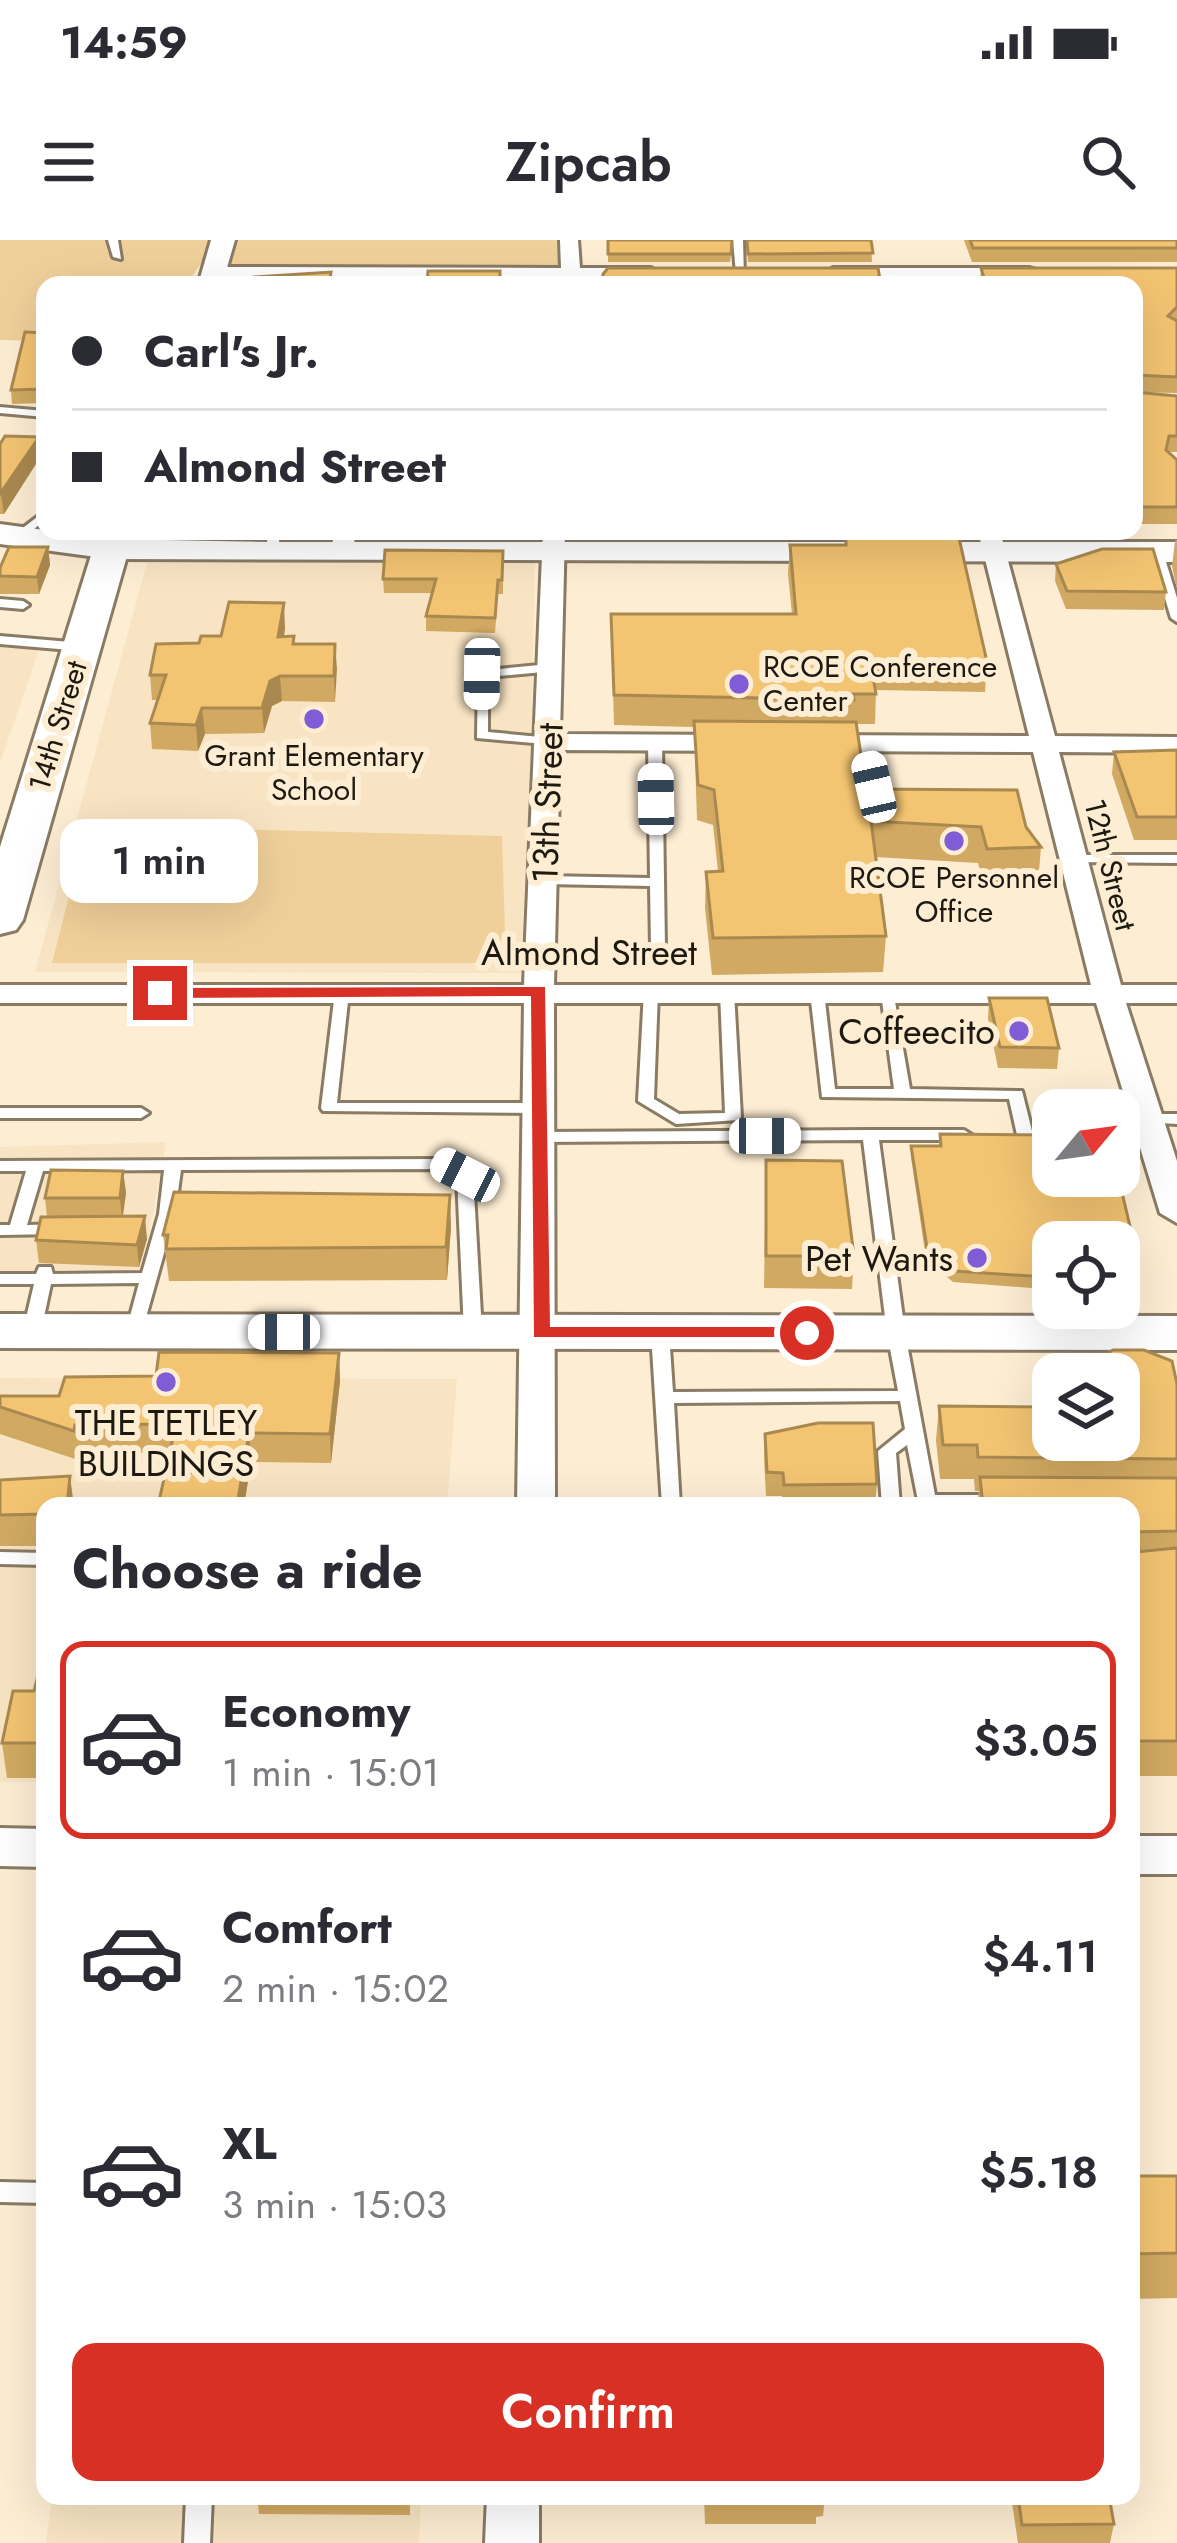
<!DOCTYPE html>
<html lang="en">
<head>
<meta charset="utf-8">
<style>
	:root { --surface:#fff; --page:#f2f2f3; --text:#2b2b33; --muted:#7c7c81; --line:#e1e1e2; --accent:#d93025 }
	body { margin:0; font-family:Jost,sans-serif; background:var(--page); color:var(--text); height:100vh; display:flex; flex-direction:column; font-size:45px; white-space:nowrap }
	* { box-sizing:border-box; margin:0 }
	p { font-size:39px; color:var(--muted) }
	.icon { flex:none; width:66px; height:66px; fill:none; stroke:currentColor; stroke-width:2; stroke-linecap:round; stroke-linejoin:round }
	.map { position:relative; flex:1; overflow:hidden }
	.sheet { position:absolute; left:36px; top:1257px; width:1104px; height:1008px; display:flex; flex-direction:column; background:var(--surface); border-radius:24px; box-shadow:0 12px 48px #0002 }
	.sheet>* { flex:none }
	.banner { position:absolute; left:36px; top:36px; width:1107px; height:264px; border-radius:24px; box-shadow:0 12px 48px #0002; display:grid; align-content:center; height:264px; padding:0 36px; background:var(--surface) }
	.needle { width:78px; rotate:61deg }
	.fabs { position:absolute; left:1032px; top:849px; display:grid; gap:24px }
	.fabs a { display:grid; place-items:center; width:108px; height:108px; border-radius:24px; background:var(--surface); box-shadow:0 12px 48px #0002; font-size:60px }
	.end { position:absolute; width:54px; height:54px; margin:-27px; border:15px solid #d93025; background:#fff; box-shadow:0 0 0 6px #fff }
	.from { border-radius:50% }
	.bubble { position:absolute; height:84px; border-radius:24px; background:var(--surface); box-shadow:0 12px 48px #0002; font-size:39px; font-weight:600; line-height:84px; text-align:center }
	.car { position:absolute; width:36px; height:72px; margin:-36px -18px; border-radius:15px; box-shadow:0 0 9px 3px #0007; background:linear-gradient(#fff 24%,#345 0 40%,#fff 0 76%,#345 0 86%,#fff 0) }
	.banner b { display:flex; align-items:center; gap:42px; height:114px; font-size:45px }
	.banner b+b { border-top:3px solid var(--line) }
	.banner i { width:30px; height:30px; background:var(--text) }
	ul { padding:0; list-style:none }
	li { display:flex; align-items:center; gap:36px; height:198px; margin:0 24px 18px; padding:0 12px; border:6px solid transparent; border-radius:24px }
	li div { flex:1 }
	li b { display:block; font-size:45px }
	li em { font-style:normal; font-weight:600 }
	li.current { border-color:var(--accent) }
	li>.icon { width:108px; height:108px; stroke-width:1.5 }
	h2 { padding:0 36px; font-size:54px; line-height:144px }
	.action { display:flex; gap:24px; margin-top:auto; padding:24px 36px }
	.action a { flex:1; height:138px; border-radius:24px; background:var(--accent); color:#fff; font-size:48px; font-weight:600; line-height:138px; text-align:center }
	.status { display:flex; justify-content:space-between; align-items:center; height:84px; padding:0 60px; background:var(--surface); direction:ltr }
	.status svg { height:33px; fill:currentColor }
	header { display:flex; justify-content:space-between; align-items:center; height:156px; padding:0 36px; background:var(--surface); font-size:54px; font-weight:600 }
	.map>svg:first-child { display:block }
	.built { fill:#f8e4c3 }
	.green { fill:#f0d09a }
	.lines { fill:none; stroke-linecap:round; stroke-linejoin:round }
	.service-casing { stroke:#897b64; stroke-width:6 }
	.minor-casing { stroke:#897b64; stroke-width:6 }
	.tertiary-casing { stroke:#897b64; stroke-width:6 }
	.secondary-casing { stroke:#897b64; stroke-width:6 }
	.primary-casing { stroke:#897b64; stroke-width:6 }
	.service { fill:#fff; fill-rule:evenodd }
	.minor { fill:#fff; fill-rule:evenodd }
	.tertiary { fill:#fff; fill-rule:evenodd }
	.secondary { fill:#fff; fill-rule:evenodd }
	.primary { fill:#fff; fill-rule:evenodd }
	.wall { fill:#d1a962 }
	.shaded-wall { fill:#aa8950 }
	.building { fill:#f3c472; stroke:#aa8950; stroke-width:3 }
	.route { fill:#d93025 }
	.poi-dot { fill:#805cd6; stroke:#fdedd3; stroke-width:4.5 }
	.labels { text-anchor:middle; stroke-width:12; stroke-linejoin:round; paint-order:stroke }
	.far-poi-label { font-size:30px; fill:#1e1910; stroke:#fdedd3 }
	.far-street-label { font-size:30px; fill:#1e1910; stroke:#fdedd3 }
	.street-label { font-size:36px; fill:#1e1910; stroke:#fdedd3 }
	.poi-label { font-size:36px; fill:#1e1910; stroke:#fdedd3; text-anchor:end }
</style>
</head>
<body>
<div class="status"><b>14:59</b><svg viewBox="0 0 49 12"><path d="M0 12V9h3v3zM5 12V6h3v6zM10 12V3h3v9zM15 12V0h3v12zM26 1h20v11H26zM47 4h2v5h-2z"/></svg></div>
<header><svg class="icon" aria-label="menu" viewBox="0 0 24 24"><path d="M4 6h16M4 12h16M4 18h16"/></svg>Zipcab<svg class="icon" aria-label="search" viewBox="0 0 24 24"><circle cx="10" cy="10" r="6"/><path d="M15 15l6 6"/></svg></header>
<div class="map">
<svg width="1177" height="2303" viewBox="0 0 1177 2303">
	<rect width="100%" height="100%" fill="#fdedd3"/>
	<!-- built -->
	<path class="built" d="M147 323H535L526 733 35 732Z
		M0 395 43 398 0 523Z
		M166 902 140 1044H0V907Z
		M0 1138 457 1139 447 1266H45V1542H0Z
		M52 2256H421L419 2303H46Z"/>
	<!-- green -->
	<path class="green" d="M0 0H573V33L200 25 186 45H45V101L0 100Z
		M180 588 502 596 506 723H52L85 593Z"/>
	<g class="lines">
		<!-- service casing -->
		<g class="service-casing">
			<path id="service" d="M108 0H118L121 19 113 17Z
				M733 0H743L744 36 736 34Z
				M0 167 45 171V177L0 173Z
				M45 271V280L23 298H15V294Z
				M269 291H281L277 312 271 315 265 312Z
				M1157 309 1163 312 1177 358V382L1171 378 1151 312Z
				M0 359 23 361 29 365 23 369 0 367Z
				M0 396 82 403 88 407 82 411 0 404Z
				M550 424 556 428 554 431 488 437V492L551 498 558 502 556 505 477 498 478 431Z
				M655 498 662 502 665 708 658 712 651 708 650 646 544 644 537 640 544 636 650 638 648 502Z
				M863 499 870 503 886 568 884 571H874L872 568 856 503Z
				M1072 615H1177V623L1067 622V616Z
				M651 747 658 751 654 859 679 874 725 873 720 752 727 748 734 752 741 877 739 880 676 884 638 861 644 751Z
				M342 748 349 752 337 863H540L548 868 540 873 323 871 321 868 335 752Z
				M817 748 824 752 835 849H894L881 753 883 750H893L910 849 1022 851 1033 895 1031 898H1019L1017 895 1009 859 822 857 810 752Z
				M0 868H141L149 873 141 878H0Z
				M1148 874H1177V884L1142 882 1140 879Z
				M870 890H964L972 895 964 900H879L905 1093 935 1255H998L1007 1261 1002 1266H919L907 1205 896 1213 900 1266H882L878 1211 905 1189 900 1161 674 1163 680 1266H662L651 1093 654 1089 660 1088 669 1093 673 1152 898 1151 887 1093 863 900 540 902 532 897 540 892Z
				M1119 891 1153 892 1161 897 1153 902 1119 901Z
				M442 919 473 935 482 1092 479 1096H467L464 1092 457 937 439 929 181 930 175 974 141 1095H129L126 1091 139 1043 51 1044 41 1091 32 1096 23 1091 34 1044H0V1034H36L39 1027H51L53 1034 142 1033 159 974 164 930 43 931 27 985 62 984 70 989 62 994 0 995V985H10L26 931H0V921Z
				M0 1312 45 1313V1325L0 1324Z
				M0 1942 45 1943V1963L0 1962Z
				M186 2256H212L210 2303H184Z"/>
		</g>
		<!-- minor casing -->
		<g class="minor-casing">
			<path id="minor" d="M560 0H578L580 28H651L660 34 651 40H580L581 45H561V39H215L206 33 215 27 561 28Z
				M1029 28 1036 30V38L833 40 824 34 833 28Z
				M335 291H357L350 318 330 313Z
				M543 291H565L560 494 741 495 754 503 741 511 560 510 554 745H1091L1033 512 815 511 802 503 815 495 1029 496 978 291H1000L1055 496 1177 497V513L1059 512 1121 745H1177V763H1126L1177 921V983L1160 973 1096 763H554L555 1266H517L524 763H0V745H524Z
				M487 2256H539V2303H485Z"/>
		</g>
		<!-- tertiary casing -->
		<g class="tertiary-casing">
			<path id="tertiary" d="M211 0H235L222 45H198Z
				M104 291H132L121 315H101L97 309Z
				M0 1588 45 1589V1627L0 1626Z
				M1131 1596H1177V1634H1131Z"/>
		</g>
		<!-- secondary casing -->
		<g class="secondary-casing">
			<path id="secondary" d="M0 284 111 299 271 302H1177V322L111 319 0 304Z"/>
		</g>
		<!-- primary casing -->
		<g class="primary-casing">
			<path id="primary" d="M111 298 129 309 23 680 16 690 0 694V607L93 309Z
				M0 1074 1177 1076V1110L0 1108Z"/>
		</g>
		<!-- service -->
		<use href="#service" class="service"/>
		<!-- minor -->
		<use href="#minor" class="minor"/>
		<!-- tertiary -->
		<use href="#tertiary" class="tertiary"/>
		<!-- secondary -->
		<use href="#secondary" class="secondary"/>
		<!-- primary -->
		<use href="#primary" class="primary"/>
	</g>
	<!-- wall -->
	<path class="wall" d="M608 0H733L730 22H608Z
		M746 0H871L872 22H748Z
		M964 0H1177V22H972Z
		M981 28H1177V153L1134 152V45H980Z
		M45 93V163L12 164 11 150Z
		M1134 152 1177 156V212H1168L1177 220V284H1134Z
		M39 197 41 216 4 274H0V204Z
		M386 291H503V298H387Z
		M842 291H950L949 298 987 422 985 452 876 450 875 484H857L866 549 1026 587 1041 607 1038 643 984 645 978 623 875 617 886 696 883 732 712 735 705 668 706 632 718 631 713 585 697 580 694 487 614 485 611 374H792L788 334 790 305H845L846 298H843Z
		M1177 300V349L1172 326 1175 301Z
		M48 307 50 325 39 354H0V336Z
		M503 311V354H498L495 393 426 391V376L432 353H384L383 339Z
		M1056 324 1166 352 1164 370 1066 369 1055 341Z
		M285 388 284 397 294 396V404H335V462L282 461 272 466 264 493 205 494 198 511 152 509 150 483 158 460H152L150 435 199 403Z
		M1177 510V600H1134L1112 534 1114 512Z
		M989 758 1059 808 1057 829 998 828 988 779Z
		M940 894 1135 1007 1133 1018 1119 1019V1002H1053V1048L1045 1049 953 1042 926 1019 911 917V906H939Z
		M766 920 854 1016 852 1049 764 1048Z
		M123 931 126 953 123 977 147 999 139 1027 39 1023 36 1000 47 977 45 958Z
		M451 987 447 1040 169 1041 163 995Z
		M339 1113 340 1141 331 1223 251 1222 244 1266 169 1233 168 1221 170 1213H78V1220L0 1194V1156H59L156 1136Z
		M1090 1122 1177 1144V1536H1131V1266H977L979 1251H975L974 1239H940L936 1200 939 1166 1053 1200 1119 1134H1088Z
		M765 1194 877 1244 875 1266H782V1256H766L764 1217Z
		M0 1240 45 1266V1306H0Z
		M45 1411V1538H7L2 1503 34 1451Z
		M1131 1936H1177V2058L1131 2059Z
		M257 2256H410V2275L259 2274Z
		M704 2256H825L823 2276 816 2277V2284H705Z
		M1011 2256H1109L1114 2284 1110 2303H1018Z"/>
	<!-- shaded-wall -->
	<path class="shaded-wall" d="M39 197 41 216 4 274 1 254Z
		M48 307 50 325 39 354 37 337Z
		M284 363 285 388 280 422 278 397Z
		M335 404 337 429 335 462 334 436Z
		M280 436 282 461 272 466 264 493 262 468 270 441Z
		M202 468 205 494 198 511 196 485Z
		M123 931 126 953 122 980 120 958Z
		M450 955 451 987 447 1040 446 1007Z
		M145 976 147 999 139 1027 137 1005Z
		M1053 1036V1048L1045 1049 1047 1037Z
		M339 1113 340 1141 331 1223 330 1194Z
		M249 1193 251 1222 244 1266H237Z
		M70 1236 74 1266H67Z"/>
	<!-- building -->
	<path class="building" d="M608 0H732L731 14H608Z
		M747 0H871L873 13 748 14Z
		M970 0H1177V8H973Z
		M608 28H878L881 45H603V34Z
		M981 28H1177V67L1168 76 1177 81V137L1136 135 1134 142V45H986Z
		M428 31H500V38H526L525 45H427Z
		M331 32 329 45H252L254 37Z
		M25 92 45 93V149L11 150Z
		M1134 152 1177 156V196H1169L1166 210 1177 220V267H1134Z
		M5 196 39 197 0 254V204Z
		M846 297 959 298 987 422 870 420 876 454H853L854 460 614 455 611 374H796L790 305H846Z
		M9 307H48L37 337 0 336V328Z
		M1102 309H1153L1166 352 1067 351 1056 324Z
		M385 310 503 311 502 340H498L495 378 426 376 436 339H383Z
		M229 362 284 363 278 397 294 396 293 404H335L334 436H280L270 441 262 468H202L196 485 150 483 166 435H150L156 404 199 403 201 396H221Z
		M694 481 856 482 866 549 1017 550 1026 587 1041 607 987 609 981 587 871 581 886 696 713 698 706 632 723 631 714 550 698 545Z
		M1177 510V577H1137L1114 512Z
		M989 758H1047L1059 808 1000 807Z
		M940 894 1053 895V936H1118L1135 1007 1119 1008V1002H1053V1036L1047 1037 954 1031 927 1008 911 906H941Z
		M766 920 842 921 854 1016H766Z
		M51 930 123 931 120 958H45Z
		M174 952 450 955 446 1007 166 1009 168 995H163Z
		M145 976 137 1005 36 1000 41 977Z
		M1113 1110H1144L1172 1121 1177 1144V1219L978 1217 977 1205H943L939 1166 1053 1167V1200H1119V1134H1093L1090 1122Z
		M159 1112 339 1113 330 1194 249 1193 237 1266H158L165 1234 201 1232 168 1221 176 1184 75 1185 74 1191 0 1167V1156H59L65 1137 156 1136Z
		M818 1183H873L877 1244 784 1245 783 1233 767 1232 765 1194Z
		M70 1236 67 1266H45V1274L0 1275V1240Z
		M980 1237 1177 1238V1291L1132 1292 1136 1312 1177 1308V1501H1131V1266H983Z
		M44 1411 45 1503H2L13 1451H34Z
		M1131 1936H1177V2013L1131 2014Z
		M1018 2256H1109L1114 2284 1022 2285Z"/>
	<!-- route -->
	<path class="route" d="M545 747 550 1087H807L814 1089V1097H534L531 756 160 758 152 753 160 748Z"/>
	<!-- markers -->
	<g class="poi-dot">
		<circle cx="739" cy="444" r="12"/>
		<circle cx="314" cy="479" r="12"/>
		<circle cx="954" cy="601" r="12"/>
		<circle cx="1019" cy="791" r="12"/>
		<circle cx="977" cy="1018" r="12"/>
		<circle cx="166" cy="1142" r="12"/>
	</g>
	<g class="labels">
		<!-- far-poi labels -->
		<g class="far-poi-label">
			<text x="763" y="437" text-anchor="start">RCOE Conference<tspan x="763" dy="34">Center</tspan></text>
			<text x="314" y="526">Grant Elementary<tspan x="314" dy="34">School</tspan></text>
			<text x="954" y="648">RCOE Personnel<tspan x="954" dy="34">Office</tspan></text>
		</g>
		<!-- far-street labels -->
		<g class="far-street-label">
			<text transform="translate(58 486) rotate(-73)" y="10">14th Street</text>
			<text transform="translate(1110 625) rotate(76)" y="10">12th Street</text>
		</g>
		<!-- street labels -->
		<g class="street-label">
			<text transform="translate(547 563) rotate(-88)" y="13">13th Street</text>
			<text x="589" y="725">Almond Street</text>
		</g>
		<!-- poi labels -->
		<g class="poi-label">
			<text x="995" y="804">Coffeecito</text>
			<text x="953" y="1031">Pet Wants</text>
			<text x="166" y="1195" text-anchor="middle">THE TETLEY<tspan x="166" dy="41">BUILDINGS</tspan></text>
		</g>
	</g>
</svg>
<div class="fabs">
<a><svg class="needle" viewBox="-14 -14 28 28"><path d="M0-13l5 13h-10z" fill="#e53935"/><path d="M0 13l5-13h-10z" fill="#7c7c81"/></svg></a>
<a><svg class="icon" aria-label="locate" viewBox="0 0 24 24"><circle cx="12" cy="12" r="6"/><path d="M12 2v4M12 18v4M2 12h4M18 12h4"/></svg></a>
<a><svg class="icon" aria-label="layers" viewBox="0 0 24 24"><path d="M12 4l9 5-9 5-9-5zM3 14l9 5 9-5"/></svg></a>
</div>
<i class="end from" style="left:807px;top:1093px"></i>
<i class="end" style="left:160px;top:753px"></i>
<div class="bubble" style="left:60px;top:579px;width:198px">1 min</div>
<i class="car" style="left:482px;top:434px;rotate:181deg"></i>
<i class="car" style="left:874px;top:547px;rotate:347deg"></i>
<i class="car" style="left:656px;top:559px;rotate:359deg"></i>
<i class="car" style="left:765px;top:896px;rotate:90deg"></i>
<i class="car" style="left:465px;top:935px;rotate:297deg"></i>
<i class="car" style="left:284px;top:1092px;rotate:270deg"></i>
<div class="banner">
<b><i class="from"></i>Carl's Jr.</b>
<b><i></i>Almond Street</b>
</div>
<section class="sheet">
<h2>Choose a ride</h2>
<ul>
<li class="current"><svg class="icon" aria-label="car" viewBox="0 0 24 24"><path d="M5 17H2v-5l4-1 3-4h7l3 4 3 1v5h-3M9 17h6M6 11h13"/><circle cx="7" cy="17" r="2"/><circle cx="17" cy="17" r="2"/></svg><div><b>Economy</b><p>1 min · 15:01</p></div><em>$3.05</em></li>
<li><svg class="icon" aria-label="car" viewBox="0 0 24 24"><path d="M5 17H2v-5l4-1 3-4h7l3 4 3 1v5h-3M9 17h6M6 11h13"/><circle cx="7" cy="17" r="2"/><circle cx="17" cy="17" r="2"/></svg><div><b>Comfort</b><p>2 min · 15:02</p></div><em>$4.11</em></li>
<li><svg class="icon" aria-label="car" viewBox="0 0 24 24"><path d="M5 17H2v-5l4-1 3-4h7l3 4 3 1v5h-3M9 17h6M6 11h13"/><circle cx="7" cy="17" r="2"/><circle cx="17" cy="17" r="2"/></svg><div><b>XL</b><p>3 min · 15:03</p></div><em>$5.18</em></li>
</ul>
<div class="action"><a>Confirm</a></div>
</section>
</div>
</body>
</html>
